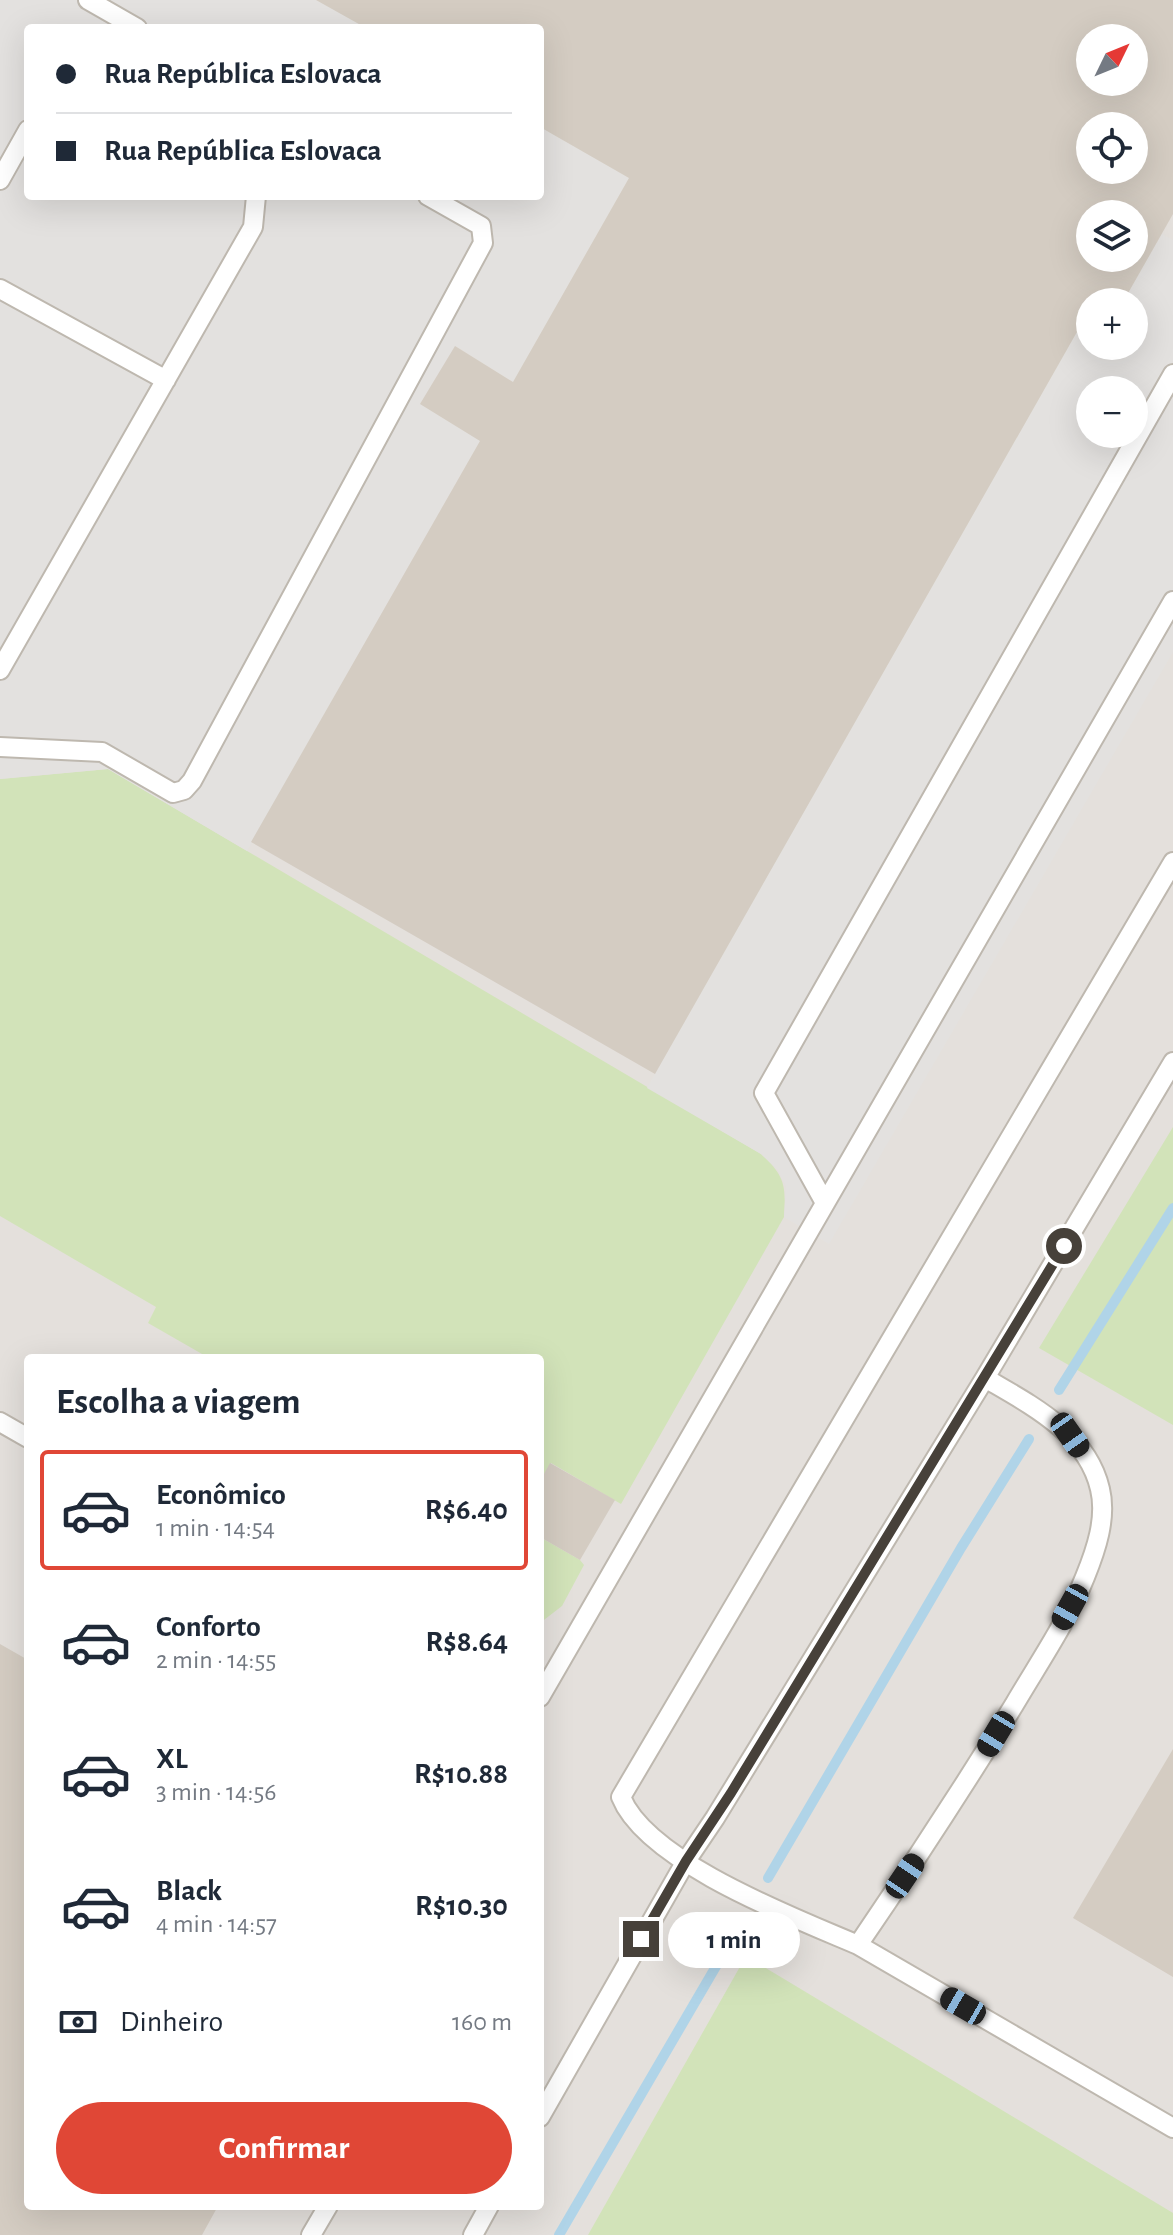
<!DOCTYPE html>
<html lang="pt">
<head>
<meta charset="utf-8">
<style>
	:root { --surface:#fff; --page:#f2f2f3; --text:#1f2937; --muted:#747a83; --line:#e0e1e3; --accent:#e04736 }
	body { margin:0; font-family:"Alegreya Sans",sans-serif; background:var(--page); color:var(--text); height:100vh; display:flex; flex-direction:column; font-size:30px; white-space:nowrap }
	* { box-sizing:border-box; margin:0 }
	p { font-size:26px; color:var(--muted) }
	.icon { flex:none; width:44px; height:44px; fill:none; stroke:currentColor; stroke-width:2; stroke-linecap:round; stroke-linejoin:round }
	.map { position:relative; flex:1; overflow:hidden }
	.details { position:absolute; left:24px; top:1354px; width:520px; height:856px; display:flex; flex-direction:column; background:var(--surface); border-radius:8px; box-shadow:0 8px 32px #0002 }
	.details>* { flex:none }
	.hud { position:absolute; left:24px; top:24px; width:520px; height:176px; border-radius:8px; box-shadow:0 8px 32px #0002; display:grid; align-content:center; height:176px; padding:0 32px; background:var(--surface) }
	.needle { width:52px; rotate:47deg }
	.buttons { position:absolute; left:1076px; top:24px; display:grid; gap:16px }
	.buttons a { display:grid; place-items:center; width:72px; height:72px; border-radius:50%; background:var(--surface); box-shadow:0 8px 32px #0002; font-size:40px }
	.end { position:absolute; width:36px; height:36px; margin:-18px; border:10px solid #47413a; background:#fff; box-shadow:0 0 0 4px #fff }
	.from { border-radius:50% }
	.bubble { position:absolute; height:56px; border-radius:28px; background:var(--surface); box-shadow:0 8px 32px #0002; font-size:26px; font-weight:600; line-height:56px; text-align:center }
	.car { position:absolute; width:24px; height:48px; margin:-24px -12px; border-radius:10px; box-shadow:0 0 6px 2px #0007; background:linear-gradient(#222 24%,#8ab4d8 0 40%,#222 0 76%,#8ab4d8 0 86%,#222 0) }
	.hud b { display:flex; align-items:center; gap:28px; height:76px; font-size:30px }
	.hud b+b { border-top:2px solid var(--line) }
	.hud i { width:20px; height:20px; background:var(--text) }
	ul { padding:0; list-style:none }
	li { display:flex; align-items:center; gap:24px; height:120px; margin:0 16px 12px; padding:0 16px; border:4px solid transparent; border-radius:8px }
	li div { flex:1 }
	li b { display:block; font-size:30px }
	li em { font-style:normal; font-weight:600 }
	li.active { border-color:var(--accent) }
	li>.icon { width:72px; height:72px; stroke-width:1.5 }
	h2 { padding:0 32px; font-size:36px; line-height:96px }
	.pay { display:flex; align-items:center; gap:20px; height:88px; padding:0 32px; font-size:30px }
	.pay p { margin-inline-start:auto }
	.action { display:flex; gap:16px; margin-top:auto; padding:16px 32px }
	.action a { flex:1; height:92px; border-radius:48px; background:var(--accent); color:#fff; font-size:32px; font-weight:600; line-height:92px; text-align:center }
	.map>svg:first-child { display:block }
	.industrial { fill:#e4e0dc; fill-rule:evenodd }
	.green { fill:#d2e3b9 }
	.parking { fill:#e3e1df; fill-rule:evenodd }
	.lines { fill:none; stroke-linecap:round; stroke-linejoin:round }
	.stream { stroke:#b0d4e8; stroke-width:10 }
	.building { fill:#d4ccc2; fill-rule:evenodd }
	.lane-casing { stroke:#beb8af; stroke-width:22 }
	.lane { stroke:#fff; stroke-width:18 }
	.route { stroke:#47413a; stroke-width:10 }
</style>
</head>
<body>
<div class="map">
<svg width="1173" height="2235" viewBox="0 0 1173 2235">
	<rect width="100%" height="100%" fill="#f4f1eb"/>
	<!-- industrial -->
	<path class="industrial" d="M0 0H1173V2235H0ZM28 28H540V196H28ZM1090 38H1134V82H1090ZM1090 126H1134V170H1090ZM1090 214H1134V258H1090ZM1090 302H1134V346H1090ZM1090 390H1134V434H1090ZM28 1358H540V2206H28Z"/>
	<!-- green -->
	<path class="green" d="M108 769 761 1154C785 1176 786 1185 784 1217L621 1504 551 1463 540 1481V1358H209L148 1323 156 1307 0 1216V779Z
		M1173 1127V1425L1039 1348Z
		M540 1537 580 1560 584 1565 562 1606 540 1623Z
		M746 1956 1173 2213V2235H588Z"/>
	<!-- parking -->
	<path class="parking" d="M0 0H316L366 28H28V196H540V127L629 178 513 382 456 346 420 404 480 441 247 851 108 769 0 779Z
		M1162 234 1173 240V652L829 1244 784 1217 786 1186 777 1169 761 1154 647 1088 1090 309V346H1134V302H1123ZM1090 390H1134V434H1090Z"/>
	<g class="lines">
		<!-- stream -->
		<path class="stream" d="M1059 1390 1173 1208
			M768 1878 961 1548 1029 1439
			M559 2235 739 1927"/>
	</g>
	<!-- building -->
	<path class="building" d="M316 0H1173V214L1123 302H1090V309L655 1074 251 842 480 441 420 404 455 346 513 382 629 178 540 127V28H366ZM1090 38H1134V82H1090ZM1090 126H1134V170H1090ZM1090 214H1134V258H1090Z
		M550 1463 615 1500 580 1560 540 1537V1481Z
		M0 1644 28 1660V2206H218L202 2235H0Z
		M1173 1749V1977L1073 1918Z"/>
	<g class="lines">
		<!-- lane casing -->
		<g class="lane-casing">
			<path id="lane" d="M88 0 137 28
				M0 180 28 130
				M0 289 166 380
				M0 670 253 227 256 196
				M0 747 102 752 173 793 184 790 192 781 483 243 481 226 428 196
				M825 1203 764 1093 1173 374
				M985 1378C1031 1405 1087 1433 1100 1489 1107 1518 1096 1550 1085 1577 1067 1622 1038 1664 1014 1705 964 1786 912 1866 858 1945 795 1918 647 1862 621 1797L1173 862
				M0 1422 28 1438
				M540 1697 1173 601
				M858 1945 1173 2128
				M540 2117 686 1861 715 1818 985 1378 1173 1062
				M311 2235 328 2206
				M473 2235 489 2206"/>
		</g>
		<!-- lane -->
		<use href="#lane" class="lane"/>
	</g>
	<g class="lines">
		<!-- route -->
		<path class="route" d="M641 1939 686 1861 731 1793 1064 1246"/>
	</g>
</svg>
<div class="buttons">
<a><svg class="needle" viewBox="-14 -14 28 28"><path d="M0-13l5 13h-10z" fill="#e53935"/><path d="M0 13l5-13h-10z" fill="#747a83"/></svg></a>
<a><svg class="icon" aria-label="locate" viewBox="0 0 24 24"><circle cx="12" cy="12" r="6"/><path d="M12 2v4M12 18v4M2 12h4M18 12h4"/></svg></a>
<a><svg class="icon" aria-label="layers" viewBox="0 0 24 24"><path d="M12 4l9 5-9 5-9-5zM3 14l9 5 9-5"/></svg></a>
<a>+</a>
<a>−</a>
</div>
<i class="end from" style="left:1064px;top:1246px"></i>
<i class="end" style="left:641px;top:1939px"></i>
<div class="bubble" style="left:668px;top:1912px;width:132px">1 min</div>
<i class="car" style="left:1070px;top:1435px;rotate:145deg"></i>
<i class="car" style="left:1070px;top:1607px;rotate:209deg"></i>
<i class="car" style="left:996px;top:1734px;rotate:211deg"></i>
<i class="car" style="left:905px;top:1876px;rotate:34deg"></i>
<i class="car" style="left:963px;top:2006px;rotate:300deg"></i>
<div class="hud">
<b><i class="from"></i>Rua República Eslovaca</b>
<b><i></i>Rua República Eslovaca</b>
</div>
<section class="details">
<h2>Escolha a viagem</h2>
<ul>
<li class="active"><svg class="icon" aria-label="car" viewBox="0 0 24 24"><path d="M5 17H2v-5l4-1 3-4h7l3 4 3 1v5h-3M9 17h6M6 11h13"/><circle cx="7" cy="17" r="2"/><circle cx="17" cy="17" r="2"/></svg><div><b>Econômico</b><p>1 min · 14:54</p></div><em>R$6.40</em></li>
<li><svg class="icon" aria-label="car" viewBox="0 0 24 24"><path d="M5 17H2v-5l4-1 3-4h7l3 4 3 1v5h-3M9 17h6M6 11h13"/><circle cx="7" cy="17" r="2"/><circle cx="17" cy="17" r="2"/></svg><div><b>Conforto</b><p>2 min · 14:55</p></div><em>R$8.64</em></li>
<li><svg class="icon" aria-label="car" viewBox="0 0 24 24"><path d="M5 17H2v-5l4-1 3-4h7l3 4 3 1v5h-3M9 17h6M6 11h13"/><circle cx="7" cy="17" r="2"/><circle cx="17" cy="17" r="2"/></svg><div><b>XL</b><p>3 min · 14:56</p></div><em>R$10.88</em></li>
<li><svg class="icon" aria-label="car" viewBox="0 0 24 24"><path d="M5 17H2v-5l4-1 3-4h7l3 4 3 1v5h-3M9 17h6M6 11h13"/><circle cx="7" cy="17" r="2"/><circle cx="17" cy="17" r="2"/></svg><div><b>Black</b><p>4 min · 14:57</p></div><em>R$10.30</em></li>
</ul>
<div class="pay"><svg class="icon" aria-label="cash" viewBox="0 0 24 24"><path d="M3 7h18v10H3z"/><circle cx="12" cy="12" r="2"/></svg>Dinheiro<p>160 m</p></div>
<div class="action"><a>Confirmar</a></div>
</section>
</div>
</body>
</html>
